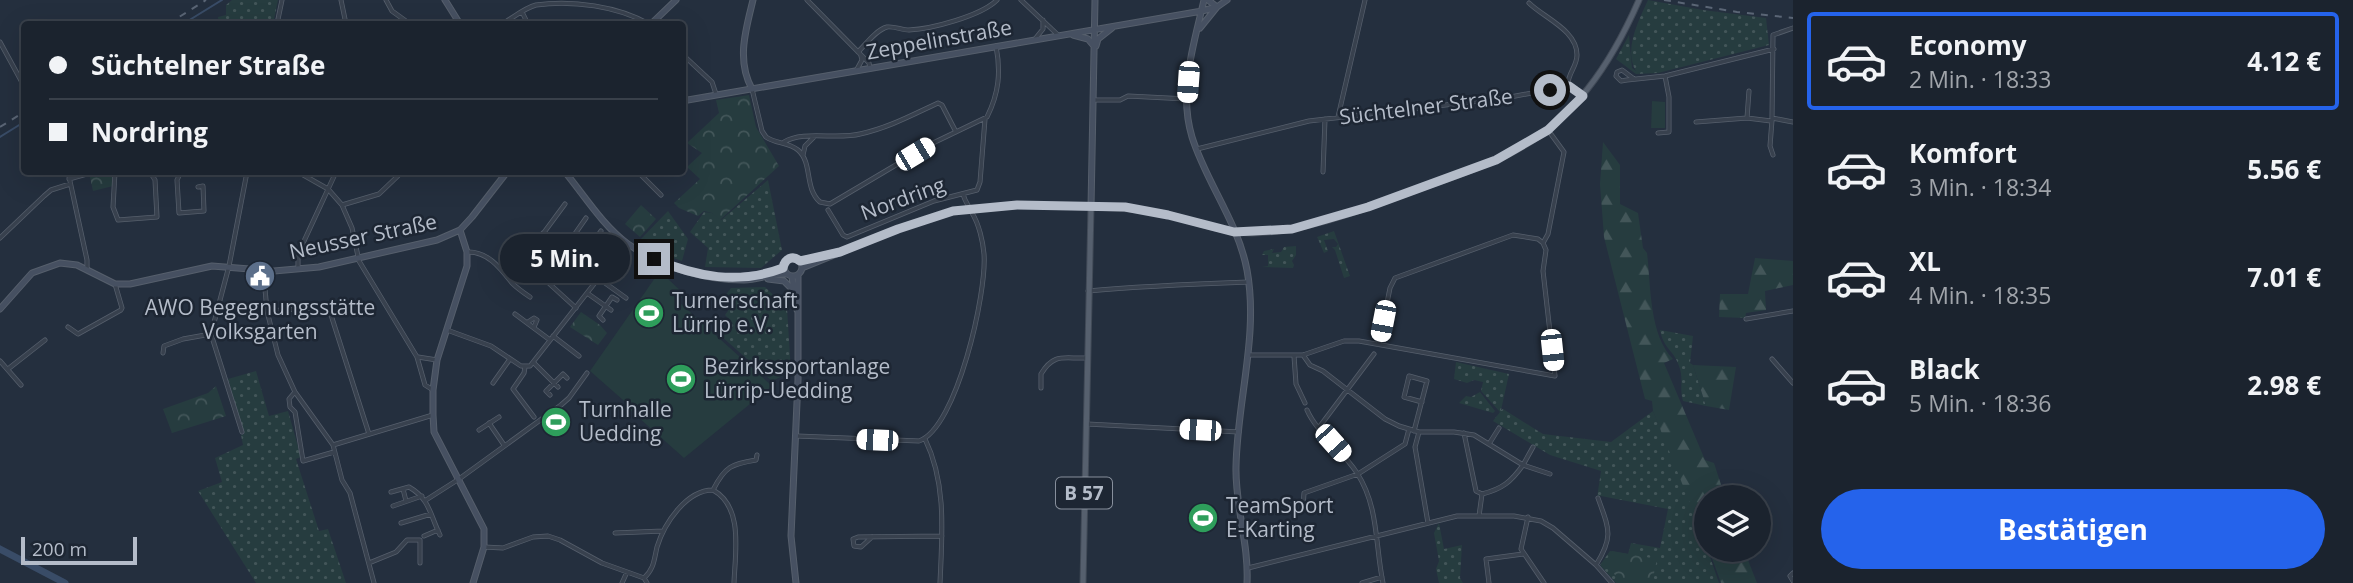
<!DOCTYPE html>
<html lang="de">
<head>
<meta charset="utf-8">
<style>
	:root { --surface:#1b232e; --page:#242b36; --text:#f1f3f6; --muted:#a0a4aa; --line:#39404a; --accent:#2563eb }
	body { margin:0; font-family:"Open Sans",sans-serif; background:var(--page); color:var(--text); height:100vh; display:flex; flex-direction:column; font-size:26px; white-space:nowrap }
	* { box-sizing:border-box; margin:0 }
	p { font-size:23px; color:var(--muted) }
	.icon { flex:none; width:38px; height:38px; fill:none; stroke:currentColor; stroke-width:2; stroke-linecap:round; stroke-linejoin:round }
	.map { position:relative; flex:1; overflow:hidden }
	.panel { display:flex; flex-direction:column; background:var(--surface); width:560px }
	.panel>* { flex:none }
	.hud { position:absolute; left:21px; top:21px; width:665px; height:154px; border-radius:7px; box-shadow:0 7px 28px #0002,0 0 0 2px var(--line); display:grid; align-content:center; height:154px; padding:0 28px; background:var(--surface) }
	.buttons { position:absolute; left:1694px; top:485px; display:grid; gap:14px }
	.buttons a { display:grid; place-items:center; width:77px; height:77px; border-radius:50%; background:var(--surface); box-shadow:0 7px 28px #0002,0 0 0 2px var(--line); font-size:35px }
	.scale { position:absolute; left:21px; bottom:18px; width:116px; box-sizing:border-box; padding-left:7px; border:4px solid #b4bcc9; border-top:0; font-size:19px; line-height:24px; white-space:nowrap; color:#b4bcc9; -webkit-text-stroke:5px #1d2633; paint-order:stroke }
	.end { position:absolute; width:32px; height:32px; margin:-16px; border:9px solid #b4bcc9; background:#111; box-shadow:0 0 0 4px #111 }
	.from { border-radius:50% }
	.bubble { position:absolute; height:49px; border-radius:24px; background:var(--surface); box-shadow:0 7px 28px #0002,0 0 0 2px var(--line); font-size:23px; font-weight:700; line-height:49px; text-align:center }
	.car { position:absolute; width:21px; height:42px; margin:-21px -10px; border-radius:9px; box-shadow:0 0 5px 2px #0007; background:linear-gradient(#fff 24%,#345 0 40%,#fff 0 76%,#345 0 86%,#fff 0) }
	.hud b { display:flex; align-items:center; gap:24px; height:66px; font-size:26px }
	.hud b+b { border-top:2px solid var(--line) }
	.hud i { width:18px; height:18px; background:var(--text) }
	ul { padding:12px 0 0; list-style:none }
	li { display:flex; align-items:center; gap:21px; height:98px; margin:0 14px 10px; padding:0 14px; border:4px solid transparent; border-radius:7px }
	li div { flex:1 }
	li b { display:block; font-size:26px }
	li em { font-style:normal; font-weight:700 }
	li.current { border-color:var(--accent) }
	li>.icon { width:63px; height:63px; stroke-width:1.5 }
	.button { display:flex; gap:14px; margin-top:auto; padding:14px 28px }
	.button a { flex:1; height:80px; border-radius:42px; background:var(--accent); color:#fff; font-size:28px; font-weight:700; line-height:80px; text-align:center }
	main { display:flex; flex:1; min-height:0 }
	.map>svg:first-child { display:block }
	.grass { fill:url(#grass-dots) }
	.forest { fill:url(#forest-firs) }
	.park { fill:url(#park-crowns) }
	.pitch { fill:#263c3f }
	.lines { fill:none; stroke-linecap:round; stroke-linejoin:round }
	.stream { stroke:#394c67; stroke-width:2 }
	.river { stroke:#394c67; stroke-width:7 }
	.street-casing { stroke:#565f6c; stroke-width:5 }
	.secondary-casing { stroke:#565f6c; stroke-width:7 }
	.primary-casing { stroke:#414a57; stroke-width:7 }
	.street { stroke:#38414e; stroke-width:3.5 }
	.secondary { stroke:#465061; stroke-width:5 }
	.primary { stroke:#56606e; stroke-width:5 }
	.rail { stroke:#5a6575; stroke-width:2; stroke-dasharray:7 7; stroke-linecap:butt }
	.route { stroke:#b4bcc9; stroke-width:9 }
	.labels { text-anchor:middle; stroke-width:5; stroke-linejoin:round; paint-order:stroke }
	.shield { fill:#1d2633; stroke:#878f9c; stroke-width:2 }
	.shield-label { font-size:19px; font-weight:bold; fill:#b4bcc9 }
	.street-label { font-size:21px; fill:#b4bcc9; stroke:#1d2633 }
	.poi-label { font-size:21px; fill:#b4bcc9; stroke:#1d2633; text-anchor:start }
</style>
</head>
<body>
<main>
<div class="map">
<svg width="1793" height="583" viewBox="0 0 1793 583">
	<defs>
		<pattern id="grass-dots" width="8" height="8" patternUnits="userSpaceOnUse" patternTransform="scale(1.75)"><rect width="8" height="8" fill="#263c3f"/><path d="M2 2h.1M6 6h.1" fill="none" stroke="#435659" stroke-width="1.8" stroke-linecap="round"/></pattern>
		<pattern id="forest-firs" width="22" height="20" patternUnits="userSpaceOnUse" patternTransform="scale(1.75)"><rect width="22" height="20" fill="#263c3f"/><path d="M5 1l3.5 6h-7zM16 11l3.5 6h-7z" fill="#435659"/></pattern>
		<pattern id="park-crowns" width="20" height="18" patternUnits="userSpaceOnUse" patternTransform="scale(1.75)"><rect width="20" height="18" fill="#263c3f"/><path d="M2 6a3 3 0 1 1 6 0M12 15a3 3 0 1 1 6 0" fill="none" stroke="#435659"/></pattern>
	</defs>
	<rect width="100%" height="100%" fill="#242f3e"/>
	<!-- grass -->
	<path class="grass" d="M232 0H278L273 24H219L218 17 226 15V5Z
		M1648 0 1703 10 1766 18 1769 45 1658 73 1636 74 1616 59 1629 35 1632 68 1636 71C1623 50 1639 20 1648 0Z
		M768 180 782 250 761 268 705 267 708 248 690 232 704 212 712 213 721 220Z
		M668 211 688 239 682 261 659 253 640 240Z
		M1334 231 1350 276 1344 278 1335 250 1332 247H1336L1338 244 1334 239 1324 240 1328 251 1324 253 1318 239 1317 237Z
		M1296 246V255L1292 261 1294 265 1293 268 1262 267 1268 266V255H1262L1264 251 1274 249 1272 253 1281 252 1284 247Z
		M765 287 787 308 791 372 772 381 720 335 731 321 725 315 730 308 721 301 731 288Z
		M1660 330 1693 336 1690 363 1693 365 1706 406 1683 401C1679 389 1684 378 1679 366 1674 350 1664 350 1660 330Z
		M1456 362 1509 374 1501 410 1503 409 1543 434 1611 442 1653 411 1688 493 1719 583H1616L1600 565 1610 551 1628 554 1631 543 1660 548 1668 509 1601 496 1597 498 1601 471 1550 455 1493 421 1500 412 1481 391 1483 382 1474 380 1467 383 1454 379Z
		M256 371 269 416 288 411 301 457 296 459 319 531 328 529 346 583H256L198 491 222 482 215 458 243 445 241 435 244 434 228 379Z
		M1480 392 1495 411 1493 413 1459 403 1466 396 1471 397Z
		M1439 523 1444 549 1462 545 1460 578 1463 583H1439L1436 569 1439 561 1434 533Z"/>
	<!-- forest -->
	<path class="forest" d="M1603 142 1620 165V204L1638 213 1643 248 1647 253C1651 286 1649 335 1673 359L1664 363 1705 460 1714 463 1725 497H1706V543L1653 411 1652 401 1645 399 1604 237 1600 184Z
		M1755 258 1793 261V285L1765 291 1766 310 1746 313 1745 318 1719 317 1720 294H1748Z
		M1693 365 1736 367 1729 410 1706 406Z
		M1709 550H1744L1757 583H1721Z"/>
	<!-- park -->
	<path class="park" d="M749 95 756 127 779 166 720 220 712 213 704 211 698 216 679 208 674 203 700 179 687 167 702 153 687 143 719 113 716 100Z
		M107 172H112L113 186 93 191 90 177Z
		M641 205 656 219 640 237 625 224Z
		M581 312 600 325 607 333 598 345 570 327Z
		M216 386 226 416 172 433 163 409 208 393Z
		M1612 551 1657 559 1652 583H1620L1608 564Z"/>
	<!-- pitch -->
	<path class="pitch" d="M1652 101 1665 102V128H1651Z
		M657 275 667 278 684 294 679 302 772 386 684 458 629 409 631 407 590 371Z"/>
	<g class="lines">
		<!-- stream -->
		<path class="stream" d="M183 24 222 0
			M0 137 24 122"/>
		<!-- river -->
		<path class="river" d="M0 549 65 583"/>
		<!-- street casing -->
		<g class="street-casing">
			<path id="street" d="M341 0 346 24
				M386 0 392 11 410 24
				M807 0 869 63 870 68
				M1021 0 1058 35
				M1529 3C1544 18 1577 30 1577 55 1577 67 1567 74 1568 86
				M522 12 528 24
				M277 24 282 0
				M502 24C513 18 524 8 536 5 572 0 618 6 649 24
				M1793 28 1773 35 1772 118 1793 122
				M1035 39 1043 29V20
				M0 42 24 86
				M858 52C866 44 876 30 887 27 894 26 902 30 909 30 931 29 981 16 997 0
				M682 54 712 82 716 94
				M856 71 862 60 861 56
				M1634 79 1622 70 1617 72 1616 76 1621 81 1627 80 1665 76 1774 49
				M752 89 762 131 766 137C776 144 788 142 798 150 813 163 804 188 820 202L830 204 933 143 987 117C999 93 1001 72 996 46
				M1093 100H1120L1128 96 1187 99
				M1338 117 1365 0
				M1747 118 1749 91
				M1772 120 1770 146 1773 155
				M1696 122 1747 118 1771 121
				M1658 133 1669 132V97L1665 76
				M784 142C803 130 837 140 860 134 888 128 912 115 938 103L942 105 956 132
				M1197 149 1309 121 1505 98 1569 86 1575 88 1582 96
				M803 155 805 146 814 137
				M68 172 87 260V269
				M115 172 113 207 118 220 157 217 155 180 150 172
				M181 172 177 180 179 213 204 211 203 186 198 187
				M298 172 328 189 342 205 352 228 359 261 417 357 425 385 433 390
				M638 172 661 195
				M1323 172 1325 119
				M69 179 94 172
				M342 205 379 194 402 172
				M828 210 843 235 847 237 934 201 977 190 980 182 985 119
				M543 233 563 251 575 255 601 273
				M0 238 44 196 51 190 70 184
				M561 249 542 277 576 308
				M531 250 565 204
				M563 251 586 218
				M467 252C488 251 501 269 512 283 517 288 524 293 530 297
				M581 259 601 231
				M298 269V254L336 172
				M268 270 265 289 267 311 278 355 295 392 333 445 342 480 350 493 374 583
				M598 278 626 298
				M1088 291C1142 286 1195 284 1249 282
				M587 293 611 310
				M267 311 317 308H323L331 315 369 434
				M515 314 550 340
				M1746 319 1793 311
				M603 320 599 316 612 297 617 300
				M528 322 534 318 537 320 534 327
				M68 327 78 334 121 310 122 308 115 284
				M447 330 491 346 521 366H530L626 243
				M553 336 579 356
				M1379 343 1390 288 1395 278 1513 235 1538 239 1543 243
				M163 353 164 346 183 339 211 334
				M1248 355H1303L1344 341H1359L1555 376 1543 271 1546 250 1543 243 1548 234 1564 152 1548 130
				M1303 355 1310 365 1323 371 1385 419 1399 426 1419 432H1454L1474 435 1523 465C1511 482 1502 489 1482 494
				M1294 356 1296 384 1305 403
				M418 357 437 360
				M1772 359 1793 383
				M0 361 21 385
				M534 363 558 387
				M525 367 524 373 513 389 534 417
				M8 369 45 340
				M493 383 510 359
				M1041 388V374C1054 352 1065 359 1086 358
				M294 393 289 399 290 407 295 412 303 461 334 452
				M550 395 546 391 563 374 567 378
				M1307 410C1317 433 1343 451 1357 473 1379 507 1375 545 1383 583
				M489 423 504 445
				M1087 424 1239 432
				M1320 426 1374 354
				M479 430 499 417
				M1414 431 1427 381 1409 376 1404 397 1422 402
				M242 432 211 334 229 266 247 172
				M1419 432 1415 447 1428 523
				M1464 433 1476 491 1482 494 1479 516
				M797 436 919 441C957 428 987 292 984 254 983 242 979 224 972 213 969 206 965 202 963 194
				M925 439C947 484 942 535 940 583
				M1489 444 1499 428
				M333 445 433 415
				M1533 447 1523 465 1550 474
				M403 489 406 501
				M713 490C725 466 732 464 756 460L757 455
				M391 492 409 487C430 499 430 515 440 535
				M426 500 459 479 561 405 569 398 587 373
				M393 506 422 496
				M1303 507 1304 493 1358 474 1405 444 1409 429
				M1528 517 1521 549 1544 583
				M401 523 431 514
				M615 533 663 531
				M424 536 438 530
				M872 537 861 547 854 546 853 539 858 537 942 536
				M484 547 503 548 533 537 548 536 560 540 602 563 644 578 647 583
				M369 563 396 552 407 540H420V563
				M1596 565C1614 536 1609 529 1598 498
				M1248 568 1457 516H1514L1541 521 1553 528 1596 565 1612 583
				M1793 573 1790 576 1793 581
				M644 578C654 569 654 560 657 547 664 524 686 490 713 490 744 507 735 553 734 583
				M622 583 627 572
				M1362 583 1382 577
				M1489 583 1486 559 1523 554"/>
		</g>
		<!-- secondary casing -->
		<g class="secondary-casing">
			<path id="secondary" d="M445 0 460 24
				M1204 0C1194 44 1178 91 1192 137 1206 182 1238 222 1247 270 1259 335 1237 401 1236 467 1235 506 1249 544 1247 583
				M651 24 676 0
				M1200 28 1217 7 1208 0
				M1073 35 1088 39 1094 46
				M1096 46 1098 39 1112 28
				M752 89C736 60 746 29 753 0
				M682 101 1202 11 1217 7 1227 0
				M565 172C584 195 603 226 628 244 661 267 704 280 744 280 758 280 772 273 786 274
				M460 230 467 252V266L437 360 433 390V415L434 432 484 529V547L473 583
				M784 267a9 9 0 1 1 18 0a9 9 0 1 1-18 0Z
				M800 261 837 252
				M802 268 898 229 953 211 1017 205 1091 207 1095 0
				M736 277 763 274 783 268
				M792 277 797 310
				M768 279 784 281 793 290
				M0 309 32 273 60 263 77 265 115 284H130L212 266 274 271 319 267 437 240 460 230 472 217 507 172
				M796 583 791 536 798 380V275"/>
		</g>
		<!-- primary casing -->
		<g class="primary-casing">
			<path id="primary" d="M1083 583 1091 207C1118 208 1143 209 1169 215 1196 222 1224 233 1252 233 1303 232 1352 213 1400 196 1436 182 1474 171 1509 154 1573 122 1611 64 1639 0"/>
		</g>
		<!-- street -->
		<use href="#street" class="street"/>
		<!-- secondary -->
		<use href="#secondary" class="secondary"/>
		<!-- primary -->
		<use href="#primary" class="primary"/>
		<!-- rail -->
		<path class="rail" d="M1664 0 1737 12 1793 18
			M168 24 206 0
			M0 127 24 112"/>
	</g>
	<g class="lines">
		<!-- route -->
		<path class="route" d="M654 259C697 277 738 285 783 268 785 258 793 255 800 261L840 252 898 229 953 211 1017 205 1125 207 1168 215 1234 232 1292 229 1368 207 1496 160 1548 130 1583 96 1569 86 1550 90"/>
	</g>
	<!-- icons -->
	<defs>
		<g id="civic-disc" transform="scale(1.575)"><circle r="9.5" fill="#5c6f8a" stroke="#1d2633"/><path d="M-.6-6.5H3V-4.5H.6V-3L4-1V1h2V6H-6V1h2V-1L-.6-3ZM-1.2 2.5V6h2.4V2.5Z" fill="#fff"/></g>
		<g id="stadium-disc" transform="scale(1.575)"><circle r="9.5" fill="#2e9e5b" stroke="#1d2633"/><path d="M0-5a6.5 5 0 1 0 0 10a6.5 5 0 1 0 0-10ZM-3.5-1.8h7v3.6h-7Z" fill="#fff"/></g>
	</defs>
	<g fill-rule="evenodd">
		<use href="#civic-disc" x="260" y="276"/>
		<use href="#stadium-disc" x="649" y="313"/>
		<use href="#stadium-disc" x="681" y="379"/>
		<use href="#stadium-disc" x="556" y="422"/>
		<use href="#stadium-disc" x="1203" y="518"/>
	</g>
	<g class="labels">
		<!-- shield labels -->
		<rect class="shield" x="1056" y="477.5" width="56" height="31" rx="5"/>
		<g class="shield-label">
			<text x="1084" y="500">B 57</text>
		</g>
		<!-- street labels -->
		<g class="street-label">
			<text transform="translate(939 40) rotate(-10)" y="7">Zeppelinstraße</text>
			<text transform="translate(1426 107) rotate(-7)" y="7">Süchtelner Straße</text>
			<text transform="translate(903 199) rotate(-20)" y="7">Nordring</text>
			<text transform="translate(363 237) rotate(-12)" y="7">Neusser Straße</text>
		</g>
		<!-- poi labels -->
		<g class="poi-label">
			<text x="672" y="308">Turnerschaft<tspan x="672" dy="24">Lürrip e.V.</tspan></text>
			<text x="260" y="315" text-anchor="middle">AWO Begegnungsstätte<tspan x="260" dy="24">Volksgarten</tspan></text>
			<text x="704" y="374">Bezirkssportanlage<tspan x="704" dy="24">Lürrip-Uedding</tspan></text>
			<text x="579" y="417">Turnhalle<tspan x="579" dy="24">Uedding</tspan></text>
			<text x="1226" y="513">TeamSport<tspan x="1226" dy="24">E-Karting</tspan></text>
		</g>
	</g>
</svg>
<div class="buttons">
<a><svg class="icon" aria-label="layers" viewBox="0 0 24 24"><path d="M12 4l9 5-9 5-9-5zM3 14l9 5 9-5"/></svg></a>
</div>
<div class="scale">200 m</div>
<i class="end from" style="left:1550px;top:90px"></i>
<i class="end" style="left:654px;top:259px"></i>
<div class="bubble" style="left:500px;top:234px;width:130px">5 Min.</div>
<i class="car" style="left:1188px;top:82px;rotate:184deg"></i>
<i class="car" style="left:915px;top:154px;rotate:59deg"></i>
<i class="car" style="left:1383px;top:321px;rotate:191deg"></i>
<i class="car" style="left:1552px;top:350px;rotate:174deg"></i>
<i class="car" style="left:1200px;top:430px;rotate:273deg"></i>
<i class="car" style="left:877px;top:440px;rotate:272deg"></i>
<i class="car" style="left:1333px;top:443px;rotate:138deg"></i>
<div class="hud">
<b><i class="from"></i>Süchtelner Straße</b>
<b><i></i>Nordring</b>
</div>
</div>
<section class="panel">
<ul>
<li class="current"><svg class="icon" aria-label="car" viewBox="0 0 24 24"><path d="M5 17H2v-5l4-1 3-4h7l3 4 3 1v5h-3M9 17h6M6 11h13"/><circle cx="7" cy="17" r="2"/><circle cx="17" cy="17" r="2"/></svg><div><b>Economy</b><p>2 Min. · 18:33</p></div><em>4.12 €</em></li>
<li><svg class="icon" aria-label="car" viewBox="0 0 24 24"><path d="M5 17H2v-5l4-1 3-4h7l3 4 3 1v5h-3M9 17h6M6 11h13"/><circle cx="7" cy="17" r="2"/><circle cx="17" cy="17" r="2"/></svg><div><b>Komfort</b><p>3 Min. · 18:34</p></div><em>5.56 €</em></li>
<li><svg class="icon" aria-label="car" viewBox="0 0 24 24"><path d="M5 17H2v-5l4-1 3-4h7l3 4 3 1v5h-3M9 17h6M6 11h13"/><circle cx="7" cy="17" r="2"/><circle cx="17" cy="17" r="2"/></svg><div><b>XL</b><p>4 Min. · 18:35</p></div><em>7.01 €</em></li>
<li><svg class="icon" aria-label="car" viewBox="0 0 24 24"><path d="M5 17H2v-5l4-1 3-4h7l3 4 3 1v5h-3M9 17h6M6 11h13"/><circle cx="7" cy="17" r="2"/><circle cx="17" cy="17" r="2"/></svg><div><b>Black</b><p>5 Min. · 18:36</p></div><em>2.98 €</em></li>
</ul>
<div class="button"><a>Bestätigen</a></div>
</section>
</main>
</body>
</html>
